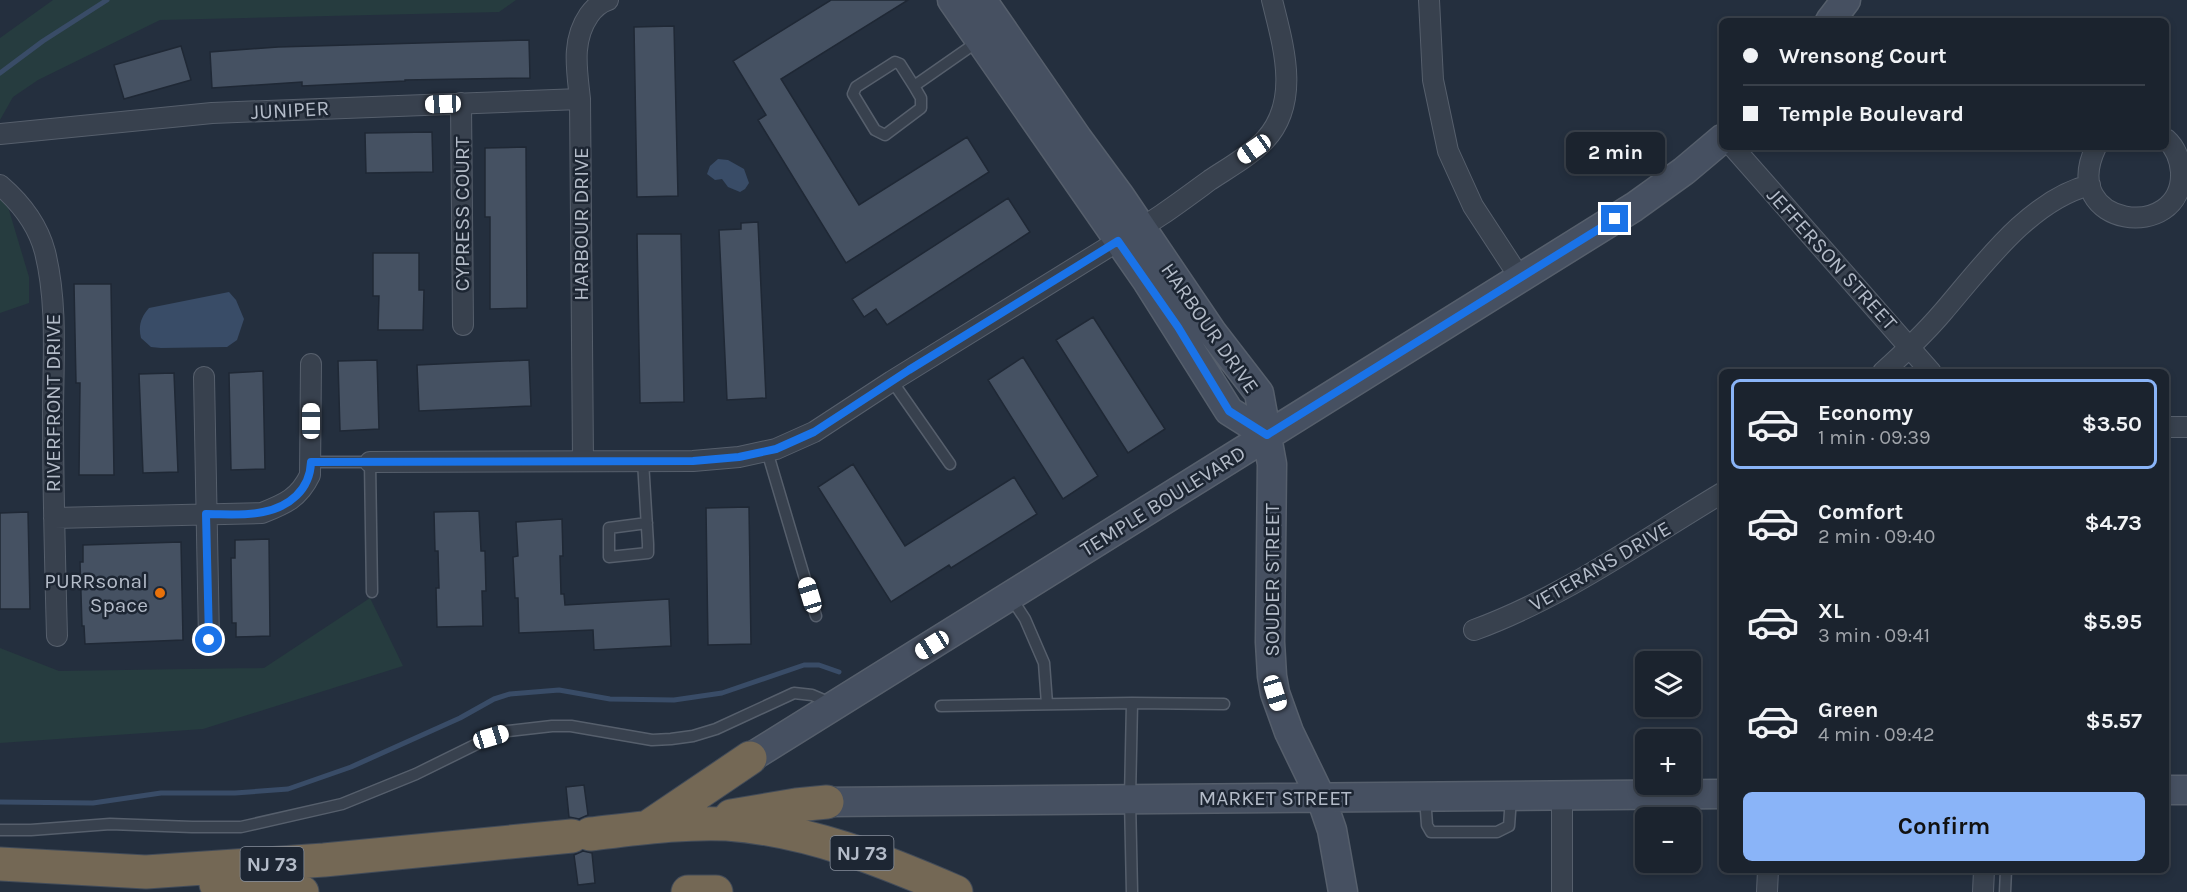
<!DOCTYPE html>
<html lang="en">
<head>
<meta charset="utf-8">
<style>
	:root { --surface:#1b232e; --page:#242b36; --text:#f1f3f6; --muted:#a0a4aa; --line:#39404a; --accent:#8ab4f8 }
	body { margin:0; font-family:Karla,sans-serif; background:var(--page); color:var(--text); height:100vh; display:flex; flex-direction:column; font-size:22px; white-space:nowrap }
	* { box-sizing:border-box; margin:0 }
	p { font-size:20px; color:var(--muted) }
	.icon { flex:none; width:33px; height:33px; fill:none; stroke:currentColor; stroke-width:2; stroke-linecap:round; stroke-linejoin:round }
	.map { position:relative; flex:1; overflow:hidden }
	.drawer { position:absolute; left:1719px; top:369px; width:450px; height:504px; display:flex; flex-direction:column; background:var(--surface); border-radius:9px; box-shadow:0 3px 9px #0003,0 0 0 2px var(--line) }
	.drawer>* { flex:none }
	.banner { position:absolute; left:1719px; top:18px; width:450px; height:132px; border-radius:9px; box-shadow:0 3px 9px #0003,0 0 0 2px var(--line); display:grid; align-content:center; height:132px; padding:0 24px; background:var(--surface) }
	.fabs { position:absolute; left:1635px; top:651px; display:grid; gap:12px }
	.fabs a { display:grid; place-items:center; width:66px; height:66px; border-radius:9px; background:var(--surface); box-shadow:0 3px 9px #0003,0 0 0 2px var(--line); font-size:30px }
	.end { position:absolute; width:27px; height:27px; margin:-14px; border:8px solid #1a73e8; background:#fff; box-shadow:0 0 0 3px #fff }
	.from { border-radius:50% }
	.bubble { position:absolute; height:42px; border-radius:9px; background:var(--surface); box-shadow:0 3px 9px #0003,0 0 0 2px var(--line); font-size:20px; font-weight:700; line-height:42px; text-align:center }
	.car { position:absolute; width:18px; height:36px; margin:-18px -9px; border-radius:8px; box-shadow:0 0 4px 2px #0007; background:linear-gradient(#fff 24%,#345 0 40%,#fff 0 76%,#345 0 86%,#fff 0) }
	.banner b { display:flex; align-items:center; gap:21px; height:57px; font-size:22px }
	.banner b+b { border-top:2px solid var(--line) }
	.banner i { width:15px; height:15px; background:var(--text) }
	ul { padding:10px 0 0; list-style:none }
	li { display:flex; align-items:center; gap:18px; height:90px; margin:0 12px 9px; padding:0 12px; border:3px solid transparent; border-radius:9px }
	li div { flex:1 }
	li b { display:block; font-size:22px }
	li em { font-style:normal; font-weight:700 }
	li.current { border-color:var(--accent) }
	li>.icon { width:54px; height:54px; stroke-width:1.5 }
	.primary-button { display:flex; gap:12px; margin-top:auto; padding:12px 24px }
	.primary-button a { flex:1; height:69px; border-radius:9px; background:var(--accent); color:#111; font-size:24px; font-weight:700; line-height:69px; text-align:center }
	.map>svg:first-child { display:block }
	.green { fill:#263c3f }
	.water { fill:#394c67 }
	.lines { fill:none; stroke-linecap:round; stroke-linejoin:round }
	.stream { stroke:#394c67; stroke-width:5 }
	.building { fill:#455162; stroke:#1f2835; stroke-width:1.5 }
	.lane-casing { stroke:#565f6c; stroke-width:13 }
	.street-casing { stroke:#565f6c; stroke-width:22 }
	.secondary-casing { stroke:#565f6c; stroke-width:31 }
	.highway-casing { stroke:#434c59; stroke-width:35 }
	.lane { stroke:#38414e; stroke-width:10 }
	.street { stroke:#38414e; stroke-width:20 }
	.secondary { stroke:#465061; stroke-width:28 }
	.highway { stroke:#746855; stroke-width:33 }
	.route { stroke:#1a73e8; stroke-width:8 }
	.food-dot { fill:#e8710a; stroke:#1d2633; stroke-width:2 }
	.labels { text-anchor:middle; stroke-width:5; stroke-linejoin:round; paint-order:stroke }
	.shield { fill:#1d2633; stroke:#878f9c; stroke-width:1.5 }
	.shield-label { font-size:20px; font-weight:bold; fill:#b4bcc9 }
	.street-label { font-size:21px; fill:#b4bcc9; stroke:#1d2633 }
	.poi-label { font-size:21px; fill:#b4bcc9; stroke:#1d2633; text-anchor:end }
</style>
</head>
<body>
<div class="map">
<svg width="2187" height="892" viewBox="0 0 2187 892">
	<rect width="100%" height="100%" fill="#242f3e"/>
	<!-- green -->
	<path class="green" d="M53 0H516L499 12 160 20 38 80 13 97 0 120V38Z
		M0 180 29 277V303L0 313Z
		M370 598 403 666 203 729 0 743V648L59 671 264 668Z"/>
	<!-- water -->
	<path class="water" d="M718 159 728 160 744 169 749 183 745 189 740 192 728 187 722 179 715 180 707 174 710 166Z
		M229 292 236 300 244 319 237 340 227 347 161 348 151 347 141 338C138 326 141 317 149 308Z"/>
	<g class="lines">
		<!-- stream -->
		<path class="stream" d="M0 73 43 41 107 0
			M0 802 93 803 161 793H235L288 789 351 767 460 718 494 699 510 694 559 690 610 699 674 700 722 693 804 665H819L839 672"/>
	</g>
	<!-- building -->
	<path class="building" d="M831 0H908L781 79 859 205 967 137 989 172 846 263 758 120 766 115 733 61Z
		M674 26 678 196 637 197 634 27Z
		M529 40 530 78 405 80V81L302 86V82L212 88 210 52 278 47Z
		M181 46 191 80 124 99 114 65Z
		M432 132 433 172 366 173 365 133Z
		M526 147 527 308 490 309V217H485V148Z
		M1008 198 1030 232 887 325 876 309 864 317 852 299Z
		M758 222 766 398 727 400 719 230 741 229V223Z
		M637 234H681L684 402 640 403Z
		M373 253H419V290H424L423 330H378L379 296H373Z
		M74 284H111L114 475H79L80 383H76Z
		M1093 317 1165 429 1128 453 1056 340Z
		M1023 357 1098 476 1063 499 988 380Z
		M377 360 379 429 340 431 338 361Z
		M529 360 531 406 419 411 417 365Z
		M263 371 265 469 231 470 229 373Z
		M174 373 178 472 143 473 139 374Z
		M853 464 905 546 1014 477 1037 514 951 568 949 565 891 602 818 487Z
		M749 507 751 644 708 645 706 508Z
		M479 511 481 551H485L486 591H482L483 626 437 627 436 588H439L438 551H435L434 512Z
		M28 512 30 609H0V513Z
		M562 519 563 556H560L561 594H564L565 605 669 599 671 646 594 650 593 630 519 633 518 598H515L513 557 518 556 516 522Z
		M269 539 270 636 236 637V623H232L231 558H235V540Z
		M181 542 183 640 85 644 84 626H82L80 562H83V545Z
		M584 785 588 815 579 819 569 817 566 787Z
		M583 851 592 853 595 883 578 885 574 855Z"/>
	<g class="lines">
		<!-- lane casing -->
		<g class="lane-casing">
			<path id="lane" d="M914 86 921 98V108L885 135 875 130 853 94 856 87 895 62 900 64 914 86 980 40
				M892 381 950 464
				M767 451 816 616
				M643 461 648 544V553L609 557V528L647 523
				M311 462H370L372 592
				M1010 596 1025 619 1044 663 1047 704
				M1132 703 1224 704
				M941 706 1132 703 1130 799 1132 892
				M1425 797 1427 825 1431 832H1497L1509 826 1511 798
				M0 830H31L110 824 192 827H241L342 804 416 774 491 737 508 731 552 726H571L652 740 671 739 693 736 716 729 794 693 812 695 833 704
				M2005 892 2006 870"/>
		</g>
		<!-- street casing -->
		<g class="street-casing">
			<path id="street" d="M1429 0 1433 80 1448 151 1473 206 1520 278
				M461 103 463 325
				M0 134 212 113 580 99
				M1733 147 1931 372
				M2096 147C2057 228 2184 243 2181 172 2180 159 2176 148 2166 139
				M0 185C21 203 38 225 45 252 58 305 53 362 53 416 53 490 55 563 57 636
				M1883 372C1904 353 1924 334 1942 313 1981 268 2029 200 2090 185
				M204 377 209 640
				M2166 427H2187
				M583 461 580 99C577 70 571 41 589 15 594 8 599 3 608 0
				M370 462 693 461 739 457 776 449 814 432 892 381 1118 241C1151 224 1180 202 1210 180 1228 168 1250 156 1265 140 1301 101 1283 45 1272 0
				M54 518 262 513C285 504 299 498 310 475L311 364
				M1474 630C1564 597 1640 542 1722 493
				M1562 892V795
				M1767 892 1768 870
				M1983 892 1984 870"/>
		</g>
		<!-- secondary casing -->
		<g class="secondary-casing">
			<path id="secondary" d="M952 0 1147 281 1229 411 1267 435
				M982 0 1078 139 1120 196 1212 332 1259 393 1272 464 1270 642 1272 676 1275 693 1289 732 1321 798 1332 830 1343 892
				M1830 21 1846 0
				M750 758 1634 207 1684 171 1722 139
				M2166 790H2187
				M827 802 1722 794"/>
		</g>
		<!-- highway casing -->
		<g class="highway-casing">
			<path id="highway" d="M731 816 796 805 827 802
				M648 827 750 758
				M590 834C635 829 681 822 727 824 808 830 882 860 956 892
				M0 864 146 872 324 860 572 836
				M216 884 302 892
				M688 892H716"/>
		</g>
		<!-- lane -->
		<use href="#lane" class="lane"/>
		<!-- street -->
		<use href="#street" class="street"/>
		<!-- secondary -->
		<use href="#secondary" class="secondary"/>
		<!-- highway -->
		<use href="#highway" class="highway"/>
	</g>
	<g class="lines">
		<!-- route -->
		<path class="route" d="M209 640 206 514C224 514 245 516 263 512 289 507 310 490 311 462L693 461 739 457 776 449 814 432 909 370 1118 241 1178 327 1229 411 1267 435 1615 219"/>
	</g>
	<!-- markers -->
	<circle class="food-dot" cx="160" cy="593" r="6"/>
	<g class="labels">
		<!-- shield labels -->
		<g class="shield">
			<rect x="830.5" y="836" width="63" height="34" rx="4.5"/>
			<rect x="240.5" y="847" width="63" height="34" rx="4.5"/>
		</g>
		<g class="shield-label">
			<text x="862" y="860">NJ 73</text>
			<text x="272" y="871">NJ 73</text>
		</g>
		<!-- street labels -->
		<g class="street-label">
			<text transform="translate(290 110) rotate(-3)" y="7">JUNIPER</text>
			<text transform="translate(462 214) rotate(-90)" y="7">CYPRESS COURT</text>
			<text transform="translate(581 224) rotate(-90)" y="7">HARBOUR DRIVE</text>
			<text transform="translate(1832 259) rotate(48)" y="7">JEFFERSON STREET</text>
			<text transform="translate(1210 328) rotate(55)" y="7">HARBOUR DRIVE</text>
			<text transform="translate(53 403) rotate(-90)" y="7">RIVERFRONT DRIVE</text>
			<text transform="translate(1163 501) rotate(-32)" y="7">TEMPLE BOULEVARD</text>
			<text transform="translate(1600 566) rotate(-30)" y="7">VETERANS DRIVE</text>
			<text transform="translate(1272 580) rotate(-90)" y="7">SOUDER STREET</text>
			<text x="1275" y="805">MARKET STREET</text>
		</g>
		<!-- poi labels -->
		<g class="poi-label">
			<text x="148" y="588">PURRsonal<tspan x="148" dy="24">Space</tspan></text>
		</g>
	</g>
</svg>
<div class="fabs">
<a><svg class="icon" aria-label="layers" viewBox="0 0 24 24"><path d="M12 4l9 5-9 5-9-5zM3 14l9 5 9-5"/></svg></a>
<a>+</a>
<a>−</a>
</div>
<i class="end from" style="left:209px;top:640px"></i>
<i class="end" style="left:1615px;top:219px"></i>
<div class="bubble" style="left:1566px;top:132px;width:99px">2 min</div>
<i class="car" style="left:443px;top:104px;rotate:268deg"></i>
<i class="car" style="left:1254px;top:149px;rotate:235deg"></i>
<i class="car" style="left:311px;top:421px;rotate:0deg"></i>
<i class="car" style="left:810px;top:595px;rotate:343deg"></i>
<i class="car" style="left:932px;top:645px;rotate:238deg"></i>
<i class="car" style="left:1275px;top:693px;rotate:163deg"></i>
<i class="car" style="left:491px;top:737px;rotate:73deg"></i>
<div class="banner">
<b><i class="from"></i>Wrensong Court</b>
<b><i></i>Temple Boulevard</b>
</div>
<section class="drawer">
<ul>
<li class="current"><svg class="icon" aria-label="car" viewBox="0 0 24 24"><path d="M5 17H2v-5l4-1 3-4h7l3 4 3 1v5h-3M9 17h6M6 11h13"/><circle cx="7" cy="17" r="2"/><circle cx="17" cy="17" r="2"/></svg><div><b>Economy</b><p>1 min · 09:39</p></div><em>$3.50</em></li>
<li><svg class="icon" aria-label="car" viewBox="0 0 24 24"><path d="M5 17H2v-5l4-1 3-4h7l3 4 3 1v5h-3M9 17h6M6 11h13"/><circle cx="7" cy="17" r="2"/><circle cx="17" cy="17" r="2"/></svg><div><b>Comfort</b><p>2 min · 09:40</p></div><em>$4.73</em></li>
<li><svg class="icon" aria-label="car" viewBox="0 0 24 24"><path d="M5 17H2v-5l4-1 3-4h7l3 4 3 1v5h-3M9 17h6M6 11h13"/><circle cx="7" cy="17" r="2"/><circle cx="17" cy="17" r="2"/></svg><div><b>XL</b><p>3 min · 09:41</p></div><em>$5.95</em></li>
<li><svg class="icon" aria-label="car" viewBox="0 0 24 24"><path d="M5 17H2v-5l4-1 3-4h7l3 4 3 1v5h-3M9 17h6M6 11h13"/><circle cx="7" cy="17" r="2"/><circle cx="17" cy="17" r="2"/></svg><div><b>Green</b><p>4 min · 09:42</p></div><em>$5.57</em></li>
</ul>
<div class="primary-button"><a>Confirm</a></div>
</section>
</div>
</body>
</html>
